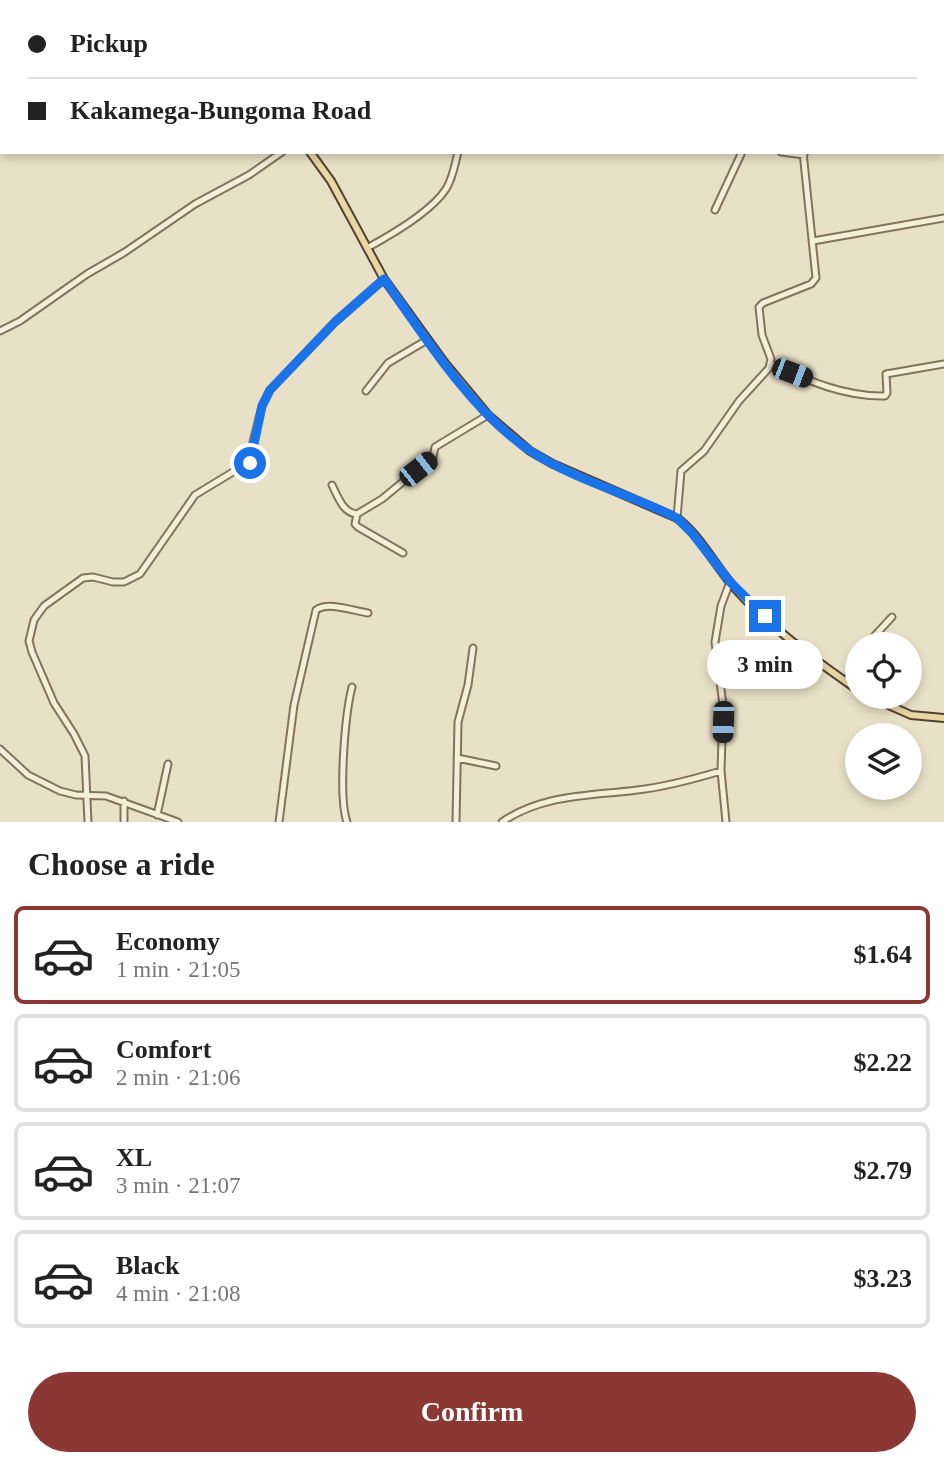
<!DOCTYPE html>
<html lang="en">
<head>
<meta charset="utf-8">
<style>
	:root { --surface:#fff; --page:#f6f6f6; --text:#222; --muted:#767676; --line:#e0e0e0; --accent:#8b3835 }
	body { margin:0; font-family:Georgia,serif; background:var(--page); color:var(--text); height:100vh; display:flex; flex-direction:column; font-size:26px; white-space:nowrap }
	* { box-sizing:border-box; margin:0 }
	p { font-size:23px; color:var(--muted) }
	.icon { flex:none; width:38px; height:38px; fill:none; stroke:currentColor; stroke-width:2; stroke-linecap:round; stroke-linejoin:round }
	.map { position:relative; height:822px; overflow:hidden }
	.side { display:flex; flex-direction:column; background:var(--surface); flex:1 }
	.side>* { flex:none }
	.top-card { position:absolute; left:0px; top:0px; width:945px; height:154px; box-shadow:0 4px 10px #0003; display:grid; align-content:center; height:154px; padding:0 28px; background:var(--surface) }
	.controls { position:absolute; left:845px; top:632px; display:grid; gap:14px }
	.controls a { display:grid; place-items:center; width:77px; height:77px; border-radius:50%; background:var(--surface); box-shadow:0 4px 10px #0003; font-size:35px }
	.end { position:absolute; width:32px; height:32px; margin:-16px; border:9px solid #1a73e8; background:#fff; box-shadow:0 0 0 4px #fff }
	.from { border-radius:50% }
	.bubble { position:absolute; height:49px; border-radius:24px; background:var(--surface); box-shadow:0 4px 10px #0003; font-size:23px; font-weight:600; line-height:49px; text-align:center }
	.car { position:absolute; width:21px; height:42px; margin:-21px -10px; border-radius:9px; box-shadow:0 0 5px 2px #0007; background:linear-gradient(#222 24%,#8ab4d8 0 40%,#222 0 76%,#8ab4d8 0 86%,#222 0) }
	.top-card b { display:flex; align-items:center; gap:24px; height:66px; font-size:26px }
	.top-card b+b { border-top:2px solid var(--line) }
	.top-card i { width:18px; height:18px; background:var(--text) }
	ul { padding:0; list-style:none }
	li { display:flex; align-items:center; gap:21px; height:98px; margin:0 14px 10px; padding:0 14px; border:4px solid var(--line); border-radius:10px }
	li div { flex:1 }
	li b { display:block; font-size:26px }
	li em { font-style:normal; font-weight:600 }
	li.current { border-color:var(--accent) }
	li>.icon { width:63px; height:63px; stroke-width:1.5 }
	h2 { padding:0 28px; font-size:32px; line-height:84px }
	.button { display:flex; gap:14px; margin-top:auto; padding:14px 28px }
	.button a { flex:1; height:80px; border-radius:42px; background:var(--accent); color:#fff; font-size:28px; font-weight:600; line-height:80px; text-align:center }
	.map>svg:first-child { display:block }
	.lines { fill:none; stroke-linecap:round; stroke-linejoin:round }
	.minor-casing { stroke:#83735e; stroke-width:9 }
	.major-casing { stroke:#514232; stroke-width:10 }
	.minor { stroke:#f5eed9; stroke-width:5 }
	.major { stroke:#e8d6a3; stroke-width:6 }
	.route { stroke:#1a73e8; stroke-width:9 }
</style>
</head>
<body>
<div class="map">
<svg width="944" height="822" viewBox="0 0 944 822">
	<rect width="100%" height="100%" fill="#e9e1c7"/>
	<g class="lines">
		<!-- minor casing -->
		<g class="minor-casing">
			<path id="minor" d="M767 0V2
				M916 0 918 2
				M897 2 901 0
				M943 2H944
				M781 152 804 155
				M715 210 742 152
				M813 241 944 218
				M367 248C391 235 431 212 446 189 453 178 455 164 458 152
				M0 331 20 321 87 274 125 252 195 204 249 175 282 152
				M771 364C807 380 844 397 885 396L887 393 886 374 944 364
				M366 391 388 363 427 340
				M332 485C338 497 343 513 357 514
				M677 518 681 471 704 451 739 401 769 368 771 359 762 335 759 307 763 303 811 284 816 278 803 152
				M403 553 358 527 355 524 357 514 382 499 433 457 435 447 488 415
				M867 644 892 617
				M846 682 858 660
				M0 749 28 775 60 791 76 795 106 796 178 822
				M457 758 496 766
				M157 815 168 764
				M88 822 85 756 74 734 54 703 32 652 29 641 34 620 44 606 83 578 93 577 113 582H124L140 574 195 495 251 461 253 442 262 406 270 390 335 322 384 279
				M124 822V801
				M279 822 294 705 316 610C329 601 353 611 368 613
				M347 822C338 796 345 715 352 687
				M456 822 458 722 468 685 473 648
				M502 822C543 794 590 796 637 790 666 787 694 779 721 771
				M726 822 721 771 723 705 715 642 721 606 730 582"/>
		</g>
		<!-- major casing -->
		<g class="major-casing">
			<path id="major" d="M177 0 178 2
				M310 152 331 181 384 279 444 362 488 415 530 451 553 464 677 518C699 535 712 560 729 581 760 619 817 662 858 690
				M868 696 911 715 944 718"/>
		</g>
		<!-- minor -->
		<use href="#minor" class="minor"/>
		<!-- major -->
		<use href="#major" class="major"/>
	</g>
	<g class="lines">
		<!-- route -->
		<path class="route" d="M250 463 262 406 270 390 335 322 384 279C424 336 473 414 532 452 577 481 630 494 677 518L692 533 730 582 765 616"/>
	</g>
</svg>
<div class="controls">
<a><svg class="icon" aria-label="locate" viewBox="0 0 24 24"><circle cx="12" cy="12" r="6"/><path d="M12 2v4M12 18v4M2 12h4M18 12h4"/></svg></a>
<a><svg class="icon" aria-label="layers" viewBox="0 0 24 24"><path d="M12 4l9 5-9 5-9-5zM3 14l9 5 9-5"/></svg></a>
</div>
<i class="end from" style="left:250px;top:463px"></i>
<i class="end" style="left:765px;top:616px"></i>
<div class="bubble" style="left:707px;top:640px;width:116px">3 min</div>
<i class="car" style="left:792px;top:373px;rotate:111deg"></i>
<i class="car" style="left:418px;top:469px;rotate:52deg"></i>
<i class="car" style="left:723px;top:722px;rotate:182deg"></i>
<div class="top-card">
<b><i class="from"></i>Pickup</b>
<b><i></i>Kakamega-Bungoma Road</b>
</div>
</div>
<section class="side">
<h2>Choose a ride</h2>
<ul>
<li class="current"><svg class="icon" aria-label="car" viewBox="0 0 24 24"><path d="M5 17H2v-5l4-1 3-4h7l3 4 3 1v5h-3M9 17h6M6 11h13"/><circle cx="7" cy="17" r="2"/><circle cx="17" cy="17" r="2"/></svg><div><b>Economy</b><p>1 min · 21:05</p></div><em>$1.64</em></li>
<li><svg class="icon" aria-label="car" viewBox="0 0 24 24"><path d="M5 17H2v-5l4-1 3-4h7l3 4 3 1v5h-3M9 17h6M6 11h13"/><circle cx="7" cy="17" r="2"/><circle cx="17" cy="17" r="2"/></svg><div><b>Comfort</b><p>2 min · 21:06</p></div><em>$2.22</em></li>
<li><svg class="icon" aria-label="car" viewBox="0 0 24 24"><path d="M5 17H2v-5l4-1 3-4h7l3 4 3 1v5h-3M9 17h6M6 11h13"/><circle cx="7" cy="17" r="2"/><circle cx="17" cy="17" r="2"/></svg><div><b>XL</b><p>3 min · 21:07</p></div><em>$2.79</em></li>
<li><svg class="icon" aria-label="car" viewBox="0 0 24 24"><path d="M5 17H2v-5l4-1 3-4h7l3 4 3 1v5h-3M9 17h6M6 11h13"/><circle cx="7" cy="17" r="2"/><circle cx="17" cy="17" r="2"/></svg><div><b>Black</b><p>4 min · 21:08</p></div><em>$3.23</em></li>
</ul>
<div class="button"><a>Confirm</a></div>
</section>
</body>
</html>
